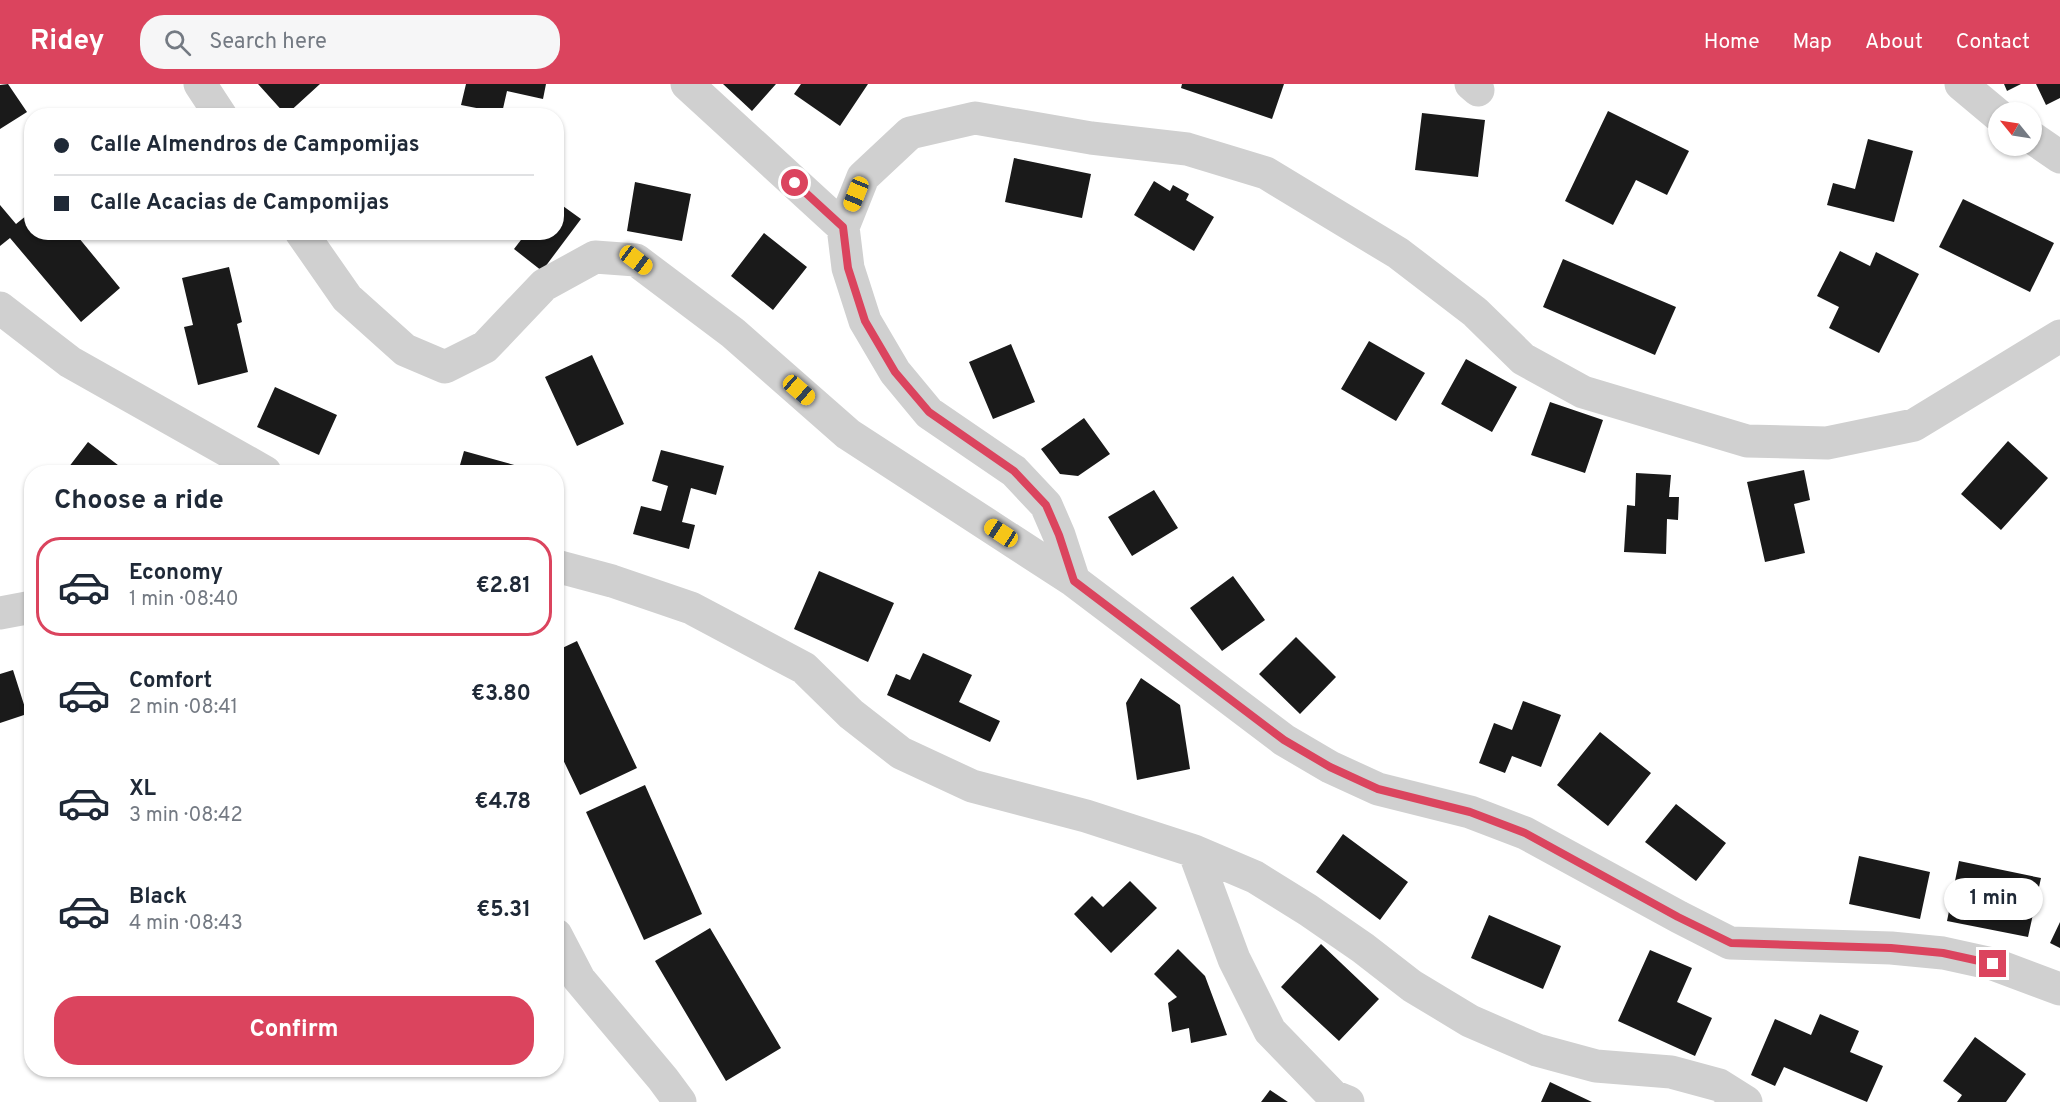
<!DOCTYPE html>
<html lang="en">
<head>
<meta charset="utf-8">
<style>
	:root { --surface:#fff; --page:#f6f6f7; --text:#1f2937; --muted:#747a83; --line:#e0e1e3; --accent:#db445e }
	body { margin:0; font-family:Overpass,sans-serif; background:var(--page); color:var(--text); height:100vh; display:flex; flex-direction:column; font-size:22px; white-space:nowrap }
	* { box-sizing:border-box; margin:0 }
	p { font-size:20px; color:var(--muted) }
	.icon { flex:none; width:33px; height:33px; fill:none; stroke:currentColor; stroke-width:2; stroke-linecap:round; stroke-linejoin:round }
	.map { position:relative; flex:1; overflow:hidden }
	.sheet { position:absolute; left:24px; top:381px; width:540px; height:612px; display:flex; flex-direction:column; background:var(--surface); border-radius:24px; box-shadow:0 2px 4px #0004 }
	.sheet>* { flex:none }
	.top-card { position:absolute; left:24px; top:24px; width:540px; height:132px; border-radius:24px; box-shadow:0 2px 4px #0004; display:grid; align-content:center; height:132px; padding:0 30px; background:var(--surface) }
	.needle { width:39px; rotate:300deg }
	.fabs { position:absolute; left:1988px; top:18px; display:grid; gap:12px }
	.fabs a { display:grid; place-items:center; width:54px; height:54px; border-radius:50%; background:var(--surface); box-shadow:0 2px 4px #0004; font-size:30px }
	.end { position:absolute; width:27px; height:27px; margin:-14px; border:8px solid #db445e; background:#fff; box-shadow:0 0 0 3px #fff }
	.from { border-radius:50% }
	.bubble { position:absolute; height:42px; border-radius:21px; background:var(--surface); box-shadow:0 2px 4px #0004; font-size:20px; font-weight:700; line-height:42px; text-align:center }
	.car { position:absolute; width:18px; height:36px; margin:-18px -9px; border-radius:8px; box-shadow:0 0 4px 2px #0007; background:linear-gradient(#f5c518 24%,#345 0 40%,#f5c518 0 76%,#345 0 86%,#f5c518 0) }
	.top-card b { display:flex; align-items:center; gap:21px; height:57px; font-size:22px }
	.top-card b+b { border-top:2px solid var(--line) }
	.top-card i { width:15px; height:15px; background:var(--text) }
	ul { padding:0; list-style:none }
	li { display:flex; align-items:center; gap:18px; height:99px; margin:0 12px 9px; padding:0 18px; border:3px solid transparent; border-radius:24px }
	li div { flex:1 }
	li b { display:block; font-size:22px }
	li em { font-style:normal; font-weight:700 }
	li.active { border-color:var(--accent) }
	li>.icon { width:54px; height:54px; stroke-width:1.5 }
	h2 { padding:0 30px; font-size:27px; line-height:72px }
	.primary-button { display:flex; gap:12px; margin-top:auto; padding:12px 30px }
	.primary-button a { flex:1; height:69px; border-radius:24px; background:var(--accent); color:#fff; font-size:24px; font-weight:700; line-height:69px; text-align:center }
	header { display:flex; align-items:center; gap:36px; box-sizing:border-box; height:84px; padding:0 30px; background:var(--accent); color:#fff }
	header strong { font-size:28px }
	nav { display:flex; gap:33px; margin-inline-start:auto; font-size:21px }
	.search { width:420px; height:54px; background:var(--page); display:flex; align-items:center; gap:15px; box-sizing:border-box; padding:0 21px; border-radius:24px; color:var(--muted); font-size:22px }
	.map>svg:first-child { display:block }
	.building { fill:#1a1a1a }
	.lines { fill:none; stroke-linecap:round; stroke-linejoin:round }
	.minor { stroke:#d0d0d0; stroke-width:33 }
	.route { stroke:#db445e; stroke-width:8 }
</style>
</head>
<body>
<header>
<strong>Ridey</strong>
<div class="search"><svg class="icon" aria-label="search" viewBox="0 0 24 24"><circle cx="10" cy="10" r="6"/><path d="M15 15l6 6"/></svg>Search here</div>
<nav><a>Home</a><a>Map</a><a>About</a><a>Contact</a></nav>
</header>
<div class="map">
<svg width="2060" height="1018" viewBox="0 0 2060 1018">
	<rect width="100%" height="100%" fill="#fff"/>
	<!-- building -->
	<path class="building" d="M8 0 27 28 0 45V1Z
		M258 0H320L286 31Z
		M466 0H546L543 15 507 7 502 29 461 21Z
		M723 0H776L752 27Z
		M801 0H868L840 42 794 10Z
		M1182 0H1284L1272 35 1181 4Z
		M2004 0H2021L2007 7Z
		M2036 0H2060V14L2046 21Z
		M1608 27 1689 67 1667 111 1636 96 1613 141 1565 117Z
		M1422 29 1485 36 1478 93 1415 86Z
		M1868 55 1913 67 1894 138 1827 121 1833 99 1855 105Z
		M1014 74 1091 90 1082 134 1005 118Z
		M1154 97 1170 107 1173 101 1189 110 1186 116 1214 133 1194 167 1134 131Z
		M635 98 691 110 682 157 627 147Z
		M1963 115 2054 159 2030 208 1939 163Z
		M556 117 581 135 542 187 514 165 527 148H556Z
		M0 121 16 140 32 127V148H74L120 204 81 238 10 154 0 162Z
		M764 149 807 183 773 226 731 192Z
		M1840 167 1870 182 1876 168 1919 190 1879 269 1829 244 1839 223 1817 212Z
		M1563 175 1676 223 1655 271 1543 223Z
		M229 183 242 238 237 240 248 288 198 301 184 243 193 241 182 194Z
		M1369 257 1425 289 1396 337 1341 305Z
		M1011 260 1035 318 993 335 969 278Z
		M592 271 624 340 577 362 545 293Z
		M1466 275 1517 303 1492 348 1441 320Z
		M275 303 337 331 319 371 257 343Z
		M1550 318 1603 336 1585 389 1531 371Z
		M1084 334 1110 370 1078 392 1060 390 1041 365Z
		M2008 357 2048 394 2001 446 1961 410Z
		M88 358 127 388H65Z
		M661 366 724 382 716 411 691 404 682 438 695 441 689 465 633 450 641 422 661 427 668 402 652 397Z
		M464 367 525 384 524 388H458Z
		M1804 386 1810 416 1794 420 1805 469 1765 478 1747 398Z
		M1636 389 1671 391 1669 413H1679L1678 436 1667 435 1666 470 1624 468 1627 421 1635 422Z
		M1154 406 1178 444 1132 472 1108 433Z
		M819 487 894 519 868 578 794 545Z
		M1233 492 1265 536 1222 567 1190 524Z
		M1296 553 1336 593 1300 630 1259 590Z
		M577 557 637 684 580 711 556 661V567Z
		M923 569 972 591 959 618 1000 637 990 658 887 611 896 590 910 596Z
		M13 586 27 630 0 639V590Z
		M1141 594 1180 621 1190 685 1137 696 1126 619Z
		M1523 617 1561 631 1541 683 1512 672 1505 689 1479 679 1494 639 1512 646Z
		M1600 648 1651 689 1608 742 1557 701Z
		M645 701 702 830 644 856 586 728Z
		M1676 720 1726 759 1696 797 1645 758Z
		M1343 750 1408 798 1380 836 1316 788Z
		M1859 772 1930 788 1920 835 1849 820Z
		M1959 777 2041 794 2028 853 1947 837Z
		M1130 797 1157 824 1111 869 1074 830 1092 812 1103 823Z
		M1489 831 1561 862 1543 905 1471 874Z
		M2060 838V864L2050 859Z
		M710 844 781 964 726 997 655 877Z
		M1321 860 1379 915 1339 957 1281 903Z
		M1178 865 1205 892 1227 951 1191 959 1189 944 1172 948 1168 919 1177 913 1154 890Z
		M1650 866 1692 884 1677 918 1712 934 1695 972 1618 937Z
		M1820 930 1859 947 1850 968 1883 982 1867 1018 1784 983 1775 1002 1751 991 1775 935 1811 951Z
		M1975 953 2026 990 2006 1018H1957L1962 1011 1943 997Z
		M1550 998 1592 1018H1541Z
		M1270 1006 1288 1018H1261Z"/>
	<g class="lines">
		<!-- minor -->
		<path class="minor" d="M200 0 221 32
			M687 0 843 143
			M1471 0 1478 6
			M1961 0 1998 31
			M2031 53 2060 73
			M301 148 347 214 405 266 445 283 485 263 544 201 595 173 636 176 733 249 848 350 1074 497 1284 656 1330 683 1378 705 1470 728 1525 749 1679 833 1730 859 1891 864 1943 869 1993 880 2060 905
			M0 224 70 278 265 388
			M556 482 612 497 691 524 804 584 851 630 901 669 972 702 1086 732 1194 767 1234 875 1270 947 1333 1012 1348 1018
			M1074 497 1059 451 1046 421 1014 387 929 329 895 288 865 237 848 184 843 143 863 93 910 49 975 34 1091 54 1187 65 1266 89 1398 169 1475 228 1523 275 1583 308 1747 357 1827 359 1914 341 2060 252
			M0 529 32 523
			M1194 767 1255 793 1308 826 1363 864 1412 902 1470 937 1537 966 1596 982 1671 988 1719 1001 1746 1018
			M556 851 579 895 663 995 680 1018"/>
	</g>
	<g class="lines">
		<!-- route -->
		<path class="route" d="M795 99 843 143 848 184 865 237 895 288 929 328 1014 387 1046 421 1059 451 1074 497 1284 656 1330 683 1378 705 1470 728 1525 749 1678 833 1731 859 1891 864 1943 869 1993 880"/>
	</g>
</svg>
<div class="fabs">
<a><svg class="needle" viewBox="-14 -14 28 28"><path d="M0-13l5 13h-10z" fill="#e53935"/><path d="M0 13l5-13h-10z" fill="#747a83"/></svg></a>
</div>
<i class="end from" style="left:795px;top:99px"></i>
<i class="end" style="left:1993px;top:880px"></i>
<div class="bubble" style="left:1944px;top:794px;width:99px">1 min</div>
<i class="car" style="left:856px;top:110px;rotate:202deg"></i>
<i class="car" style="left:636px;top:176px;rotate:127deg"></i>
<i class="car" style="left:799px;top:306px;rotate:131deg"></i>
<i class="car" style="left:1001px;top:449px;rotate:303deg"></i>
<div class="top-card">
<b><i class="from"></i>Calle Almendros de Campomijas</b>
<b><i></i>Calle Acacias de Campomijas</b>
</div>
<section class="sheet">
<h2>Choose a ride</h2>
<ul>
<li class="active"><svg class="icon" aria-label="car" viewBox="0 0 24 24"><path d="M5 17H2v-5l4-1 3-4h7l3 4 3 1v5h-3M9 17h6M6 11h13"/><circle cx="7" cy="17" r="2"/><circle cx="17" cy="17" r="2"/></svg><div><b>Economy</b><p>1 min · 08:40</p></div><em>€2.81</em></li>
<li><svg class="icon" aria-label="car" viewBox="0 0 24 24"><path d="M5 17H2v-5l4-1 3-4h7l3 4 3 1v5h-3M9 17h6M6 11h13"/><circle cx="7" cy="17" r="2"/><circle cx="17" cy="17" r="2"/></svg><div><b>Comfort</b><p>2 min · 08:41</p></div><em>€3.80</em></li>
<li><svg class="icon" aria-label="car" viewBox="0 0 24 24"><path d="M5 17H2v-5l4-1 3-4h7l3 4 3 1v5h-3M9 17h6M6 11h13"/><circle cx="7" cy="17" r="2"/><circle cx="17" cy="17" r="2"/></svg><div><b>XL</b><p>3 min · 08:42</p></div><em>€4.78</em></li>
<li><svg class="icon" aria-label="car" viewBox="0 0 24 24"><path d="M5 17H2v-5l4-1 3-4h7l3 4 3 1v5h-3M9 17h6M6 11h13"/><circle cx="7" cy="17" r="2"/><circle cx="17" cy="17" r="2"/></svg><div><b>Black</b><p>4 min · 08:43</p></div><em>€5.31</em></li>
</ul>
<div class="primary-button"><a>Confirm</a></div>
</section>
</div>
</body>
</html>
